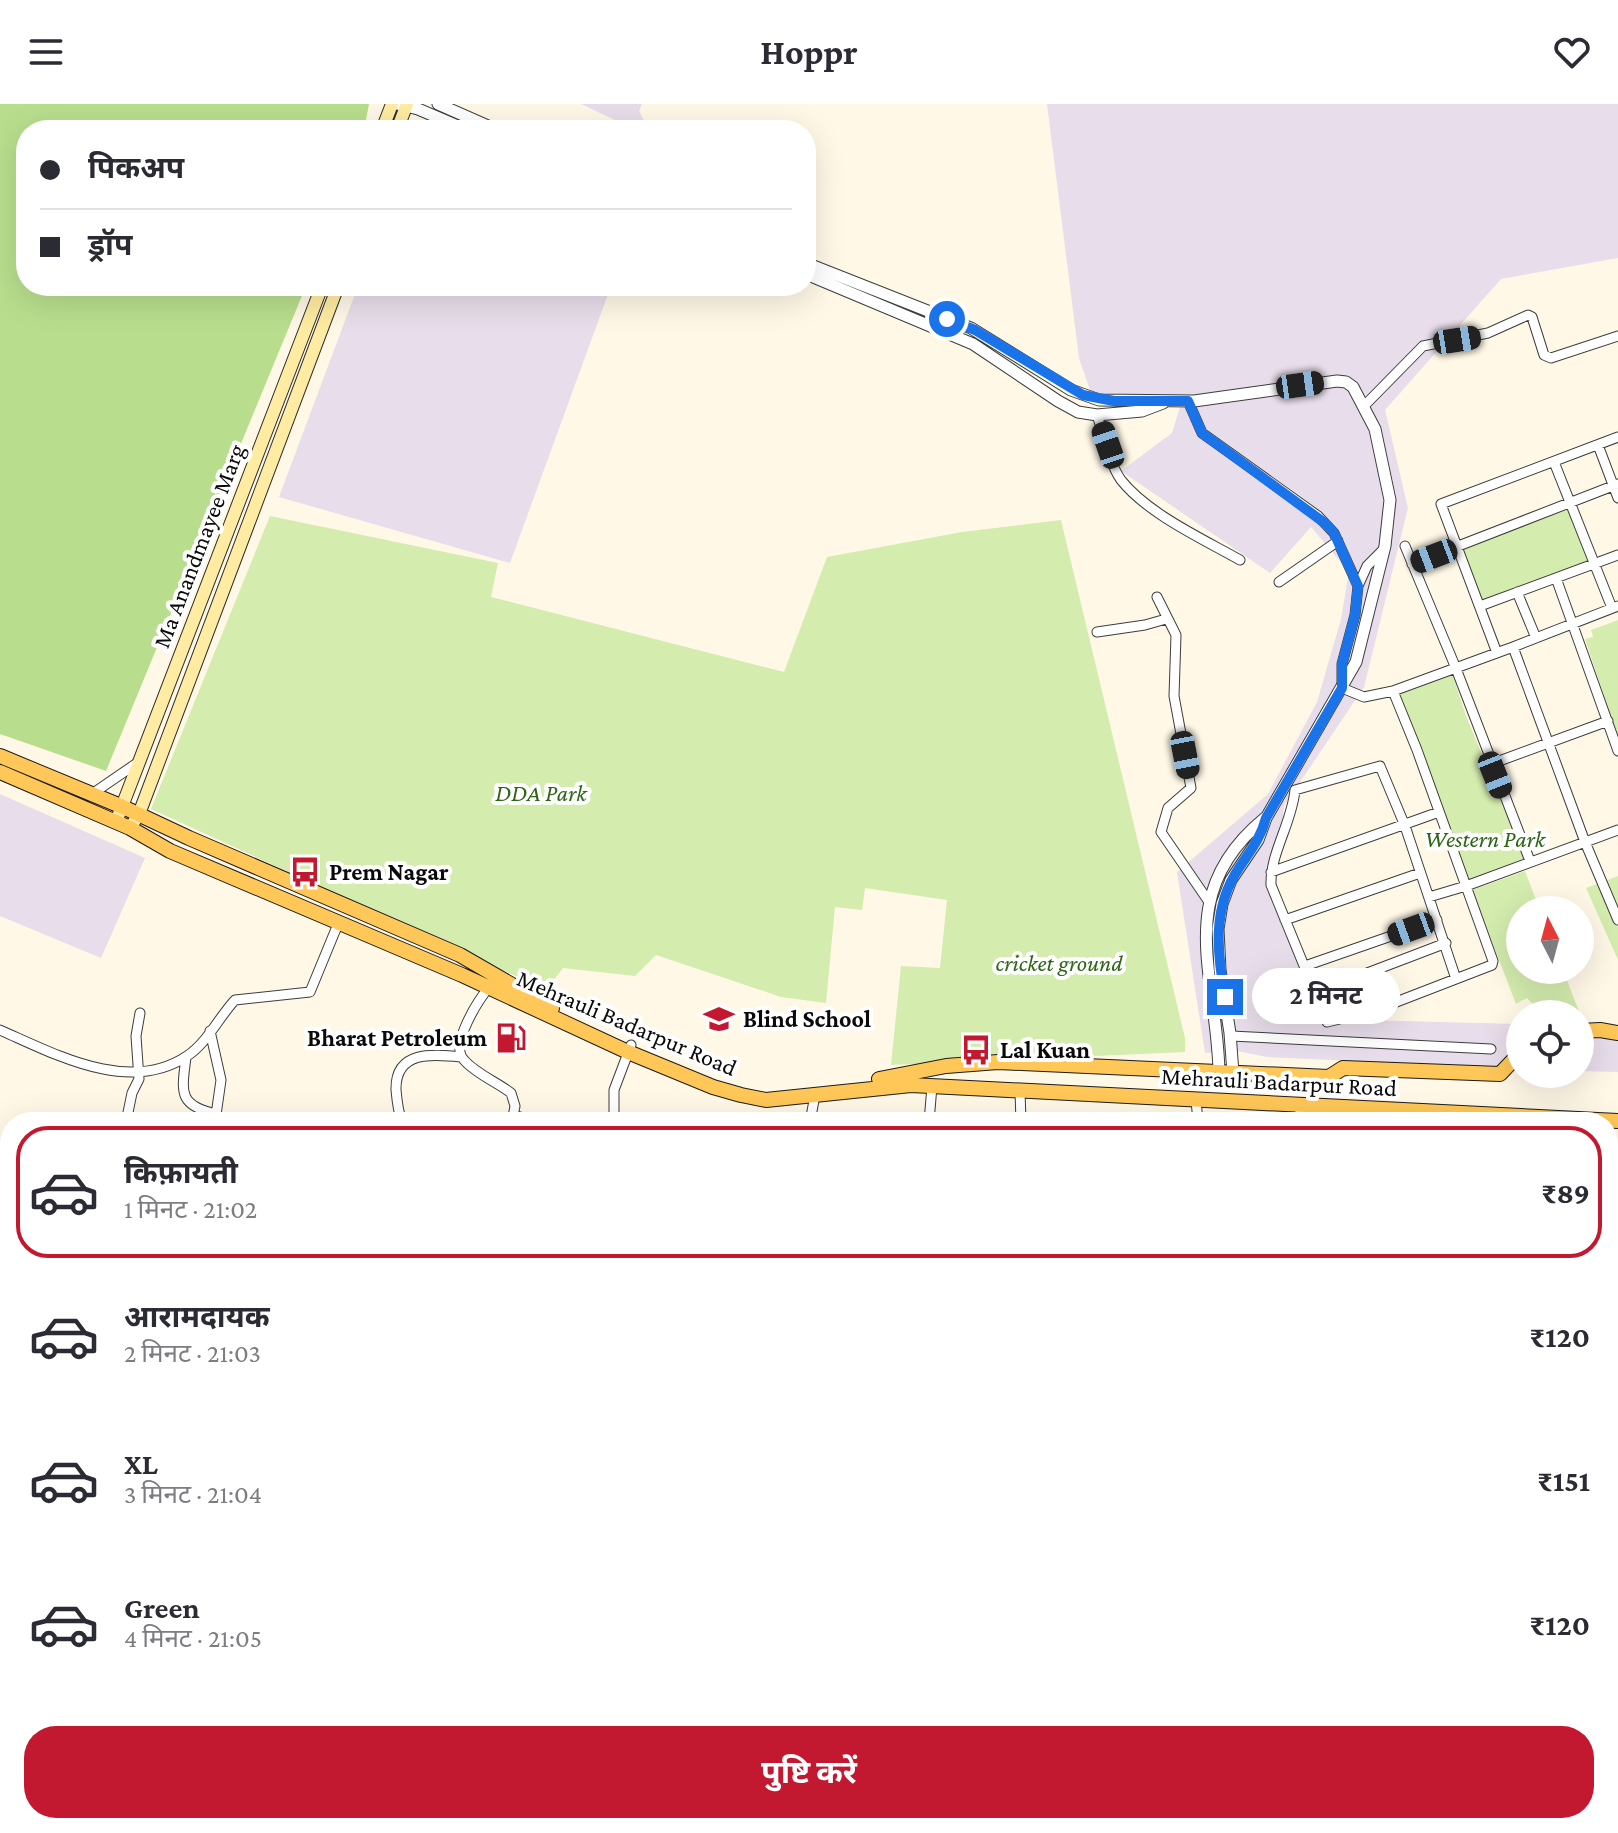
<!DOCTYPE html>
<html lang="hi">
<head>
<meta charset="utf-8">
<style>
	:root { --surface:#fff; --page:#f2f2f3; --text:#2b2b33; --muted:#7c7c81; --line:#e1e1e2; --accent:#c31930 }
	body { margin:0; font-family:"Crimson Pro","Noto Sans Devanagari",serif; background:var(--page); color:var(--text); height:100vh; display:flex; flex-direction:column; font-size:30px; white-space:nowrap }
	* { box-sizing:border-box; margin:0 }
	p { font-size:26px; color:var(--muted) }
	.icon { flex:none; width:44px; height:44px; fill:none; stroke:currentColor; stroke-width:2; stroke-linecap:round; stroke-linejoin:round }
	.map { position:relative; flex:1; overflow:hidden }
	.drawer { position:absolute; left:0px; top:1008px; width:1618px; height:722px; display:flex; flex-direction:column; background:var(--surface); border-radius:32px 32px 0 0; box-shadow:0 8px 32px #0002 }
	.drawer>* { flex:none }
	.top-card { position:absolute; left:16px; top:16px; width:800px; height:176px; border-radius:32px; box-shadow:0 8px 32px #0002; display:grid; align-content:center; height:176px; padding:0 24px; background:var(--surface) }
	.needle { width:52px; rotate:354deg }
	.fabs { position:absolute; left:1506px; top:792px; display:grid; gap:16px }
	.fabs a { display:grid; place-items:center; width:88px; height:88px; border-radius:50%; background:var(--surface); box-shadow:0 8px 32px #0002; font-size:40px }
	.end { position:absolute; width:36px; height:36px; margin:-18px; border:10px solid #1a73e8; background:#fff; box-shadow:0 0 0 4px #fff }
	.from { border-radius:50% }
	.bubble { position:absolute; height:56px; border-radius:28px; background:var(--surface); box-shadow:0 8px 32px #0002; font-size:26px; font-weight:700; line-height:56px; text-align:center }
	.car { position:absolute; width:24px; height:48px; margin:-24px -12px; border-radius:10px; box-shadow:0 0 6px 2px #0007; background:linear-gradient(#222 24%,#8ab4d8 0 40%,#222 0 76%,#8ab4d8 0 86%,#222 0) }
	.top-card b { display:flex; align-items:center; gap:28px; height:76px; font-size:30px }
	.top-card b+b { border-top:2px solid var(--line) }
	.top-card i { width:20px; height:20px; background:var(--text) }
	ul { padding:14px 0 0; list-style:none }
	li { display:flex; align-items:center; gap:24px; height:132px; margin:0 16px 12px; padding:0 8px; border:4px solid transparent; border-radius:32px }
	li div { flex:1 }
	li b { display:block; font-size:30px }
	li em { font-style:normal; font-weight:700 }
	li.on { border-color:var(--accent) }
	li>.icon { width:72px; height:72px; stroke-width:1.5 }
	.button { display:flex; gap:16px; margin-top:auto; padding:16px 24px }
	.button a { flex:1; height:92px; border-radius:32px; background:var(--accent); color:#fff; font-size:32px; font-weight:700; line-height:92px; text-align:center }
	header { display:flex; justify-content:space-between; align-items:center; height:104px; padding:0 24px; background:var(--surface); font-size:36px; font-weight:700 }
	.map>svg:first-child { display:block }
	.industrial { fill:#e8ddea }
	.green { fill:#d4ecae }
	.forest { fill:#b8de8d }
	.water { fill:#a7e3fb; stroke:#29a1d7; stroke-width:2 }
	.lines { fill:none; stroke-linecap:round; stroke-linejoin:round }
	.minor-casing { stroke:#3d3d3d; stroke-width:11 }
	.tertiary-casing { stroke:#3d3d3d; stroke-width:13 }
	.secondary-casing { stroke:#2c2c2c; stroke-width:14 }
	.primary-casing { stroke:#1b1b1b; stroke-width:16 }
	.minor { stroke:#fff; stroke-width:9 }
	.tertiary { stroke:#fff; stroke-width:11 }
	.secondary { stroke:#ffeca2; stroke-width:12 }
	.primary { stroke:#ffc757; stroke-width:14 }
	.route { stroke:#1a73e8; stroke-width:10 }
	.labels { text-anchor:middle; stroke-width:8; stroke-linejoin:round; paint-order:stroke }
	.street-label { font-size:24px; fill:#0a0a0a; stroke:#fff }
	.park-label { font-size:24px; font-style:italic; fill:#2e6517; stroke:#fff }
	.poi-label { font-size:24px; font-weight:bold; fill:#0a0a0a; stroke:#fff; text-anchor:start }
</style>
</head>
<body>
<header><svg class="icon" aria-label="menu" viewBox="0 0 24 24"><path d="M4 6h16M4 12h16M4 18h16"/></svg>Hoppr<svg class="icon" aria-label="heart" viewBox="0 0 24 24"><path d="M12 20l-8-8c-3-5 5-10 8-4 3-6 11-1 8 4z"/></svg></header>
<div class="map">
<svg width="1618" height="1729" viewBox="0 0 1618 1729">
	<rect width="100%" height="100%" fill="#fff8e7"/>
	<!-- industrial -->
	<path class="industrial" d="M581 0H642L639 7 649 26H636Z
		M1047 0H1618V154L1501 175 1385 306 1408 404 1364 583 1284 702 1276 777 1323 915 1520 920V964L1267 953 1237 947 1205 949 1177 768 1268 690 1317 598 1341 515 1349 468 1311 423 1270 469 1121 367 1172 329 1183 293 1138 303 1094 298 1079 254Z
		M358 182H611L510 459 279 393Z
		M0 690 145 754 101 854 0 812Z
		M1580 922 1618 923V968L1580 967Z"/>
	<!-- green -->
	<path class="green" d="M1577 402 1581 421 1598 461 1484 504 1461 446Z
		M270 412 498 459 491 493 784 568 827 453 962 428 1061 416 1185 934V948L891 961 901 862 940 864 947 796 865 784 862 806 835 803 826 899 781 893 656 851 635 872 563 864 546 886 151 705Z
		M1618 516V633L1585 535 1593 533 1591 526Z
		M1451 566 1466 612 1526 756 1467 779 1397 588Z
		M1525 767 1540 806H1520V866H1563L1582 915H1580V910H1542L1527 894 1516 900 1472 786Z
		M1618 772V856L1586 784Z
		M0 1096 10 1101V1720H347L346 1729H0Z
		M1608 1674H1618V1729H1560L1561 1720H1608Z"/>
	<!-- forest -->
	<path class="forest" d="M0 0H369L364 26H26V182H306L106 667 0 630Z"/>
	<!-- water -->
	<path class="water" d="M540 1720H781L777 1729H522Z
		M1255 1720H1354L1353 1729H1257Z"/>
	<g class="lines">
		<!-- minor casing -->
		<g class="minor-casing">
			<path id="minor" d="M1188 297 1202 329 1318 412 1334 429 1358 482 1355 511 1342 560V584L1364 593 1393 587
				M1364 302 1423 242 1488 229 1528 211 1532 213 1544 251 1551 254 1618 232
				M1097 311C1104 331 1109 359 1121 376 1148 410 1203 435 1240 456
				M1598 341 1618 394
				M1554 358 1612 504
				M1405 442 1455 562 1530 757
				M1412 460 1618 380
				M1556 474 1618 647
				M1279 478 1338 437
				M1358 482 1367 462 1384 445
				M1517 488 1536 534
				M1157 493 1176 531 1174 592 1191 684 1168 704 1161 728 1209 798
				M1480 502 1618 451
				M1097 528 1145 521 1166 515
				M1513 543 1585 738 1618 816
				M1497 549 1441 400 1618 333
				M1491 660 1608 617
				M92 690 140 657
				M1271 768 1439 708
				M1429 793 1466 782 1618 726
				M1285 816 1420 769
				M1305 862 1437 816
				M1456 875 1405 722 1380 662 1295 686C1292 719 1270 749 1271 781L1327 918 1373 907 1492 861 1493 857 1417 646 1393 587 1513 543 1618 502
				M490 882C479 895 449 941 464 956 476 970 497 978 511 989L515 1002 512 1018
				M1315 889 1446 839
				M0 926C55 950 129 991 187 952 207 939 219 913 235 896L310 888 338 820
				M210 927 221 976 215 1018
				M1231 932 1491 945
				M186 953C182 987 177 1001 216 1010
				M1020 987 1021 1018
				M1196 996 1198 1018
				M514 1011 534 1018
				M126 1018 132 989 139 975 136 932 140 909
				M402 1018C398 1008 397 997 396 986 395 946 433 950 461 953
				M614 1018V986L631 941
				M810 1018 815 991
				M929 1018 932 982
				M1300 1018V1001
				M1608 1494 1618 1497
				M1237 1720 1239 1729
				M1396 1722 1480 1729
				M409 1729 412 1720
				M826 1729 828 1720
				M1003 1729 1005 1720"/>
		</g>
		<!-- tertiary casing -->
		<g class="tertiary-casing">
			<path id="tertiary" d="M397 0 418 5 467 26
				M438 0 497 26
				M806 159 971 224 1071 286 1099 296 1194 297 1337 277 1346 278 1353 283 1375 325 1390 396 1385 442 1356 558 1266 714 1258 736 1231 776 1222 800 1218 825 1220 866 1230 929 1233 969
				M806 170 973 240 1058 297 1078 308 1097 311 1142 307 1163 299
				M1219 968C1217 870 1172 790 1265 714"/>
		</g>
		<!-- secondary casing -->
		<g class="secondary-casing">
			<path id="secondary" d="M382 26 392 0
				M397 26 407 0
				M116 718 322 182
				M130 724 139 710 338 182
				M1608 1390 1618 1363
				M1608 1419 1618 1391
				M1489 1729 1492 1720
				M1498 1729 1501 1720"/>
		</g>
		<!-- primary casing -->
		<g class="primary-casing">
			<path id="primary" d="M0 652 123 703 189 734 460 851 552 904
				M0 668 130 724 170 747 462 871 628 948 713 983 741 991 766 996 911 981 1618 1017
				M1580 927 1600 926 1618 929
				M879 975 946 962 998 958 1329 973 1343 964 1500 970 1520 949"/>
		</g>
		<!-- minor -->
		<use href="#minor" class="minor"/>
		<!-- tertiary -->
		<use href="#tertiary" class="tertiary"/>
		<!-- secondary -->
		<use href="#secondary" class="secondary"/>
		<!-- primary -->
		<use href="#primary" class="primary"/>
	</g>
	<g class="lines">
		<!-- route -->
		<path class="route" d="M947 215 975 226 1083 291 1114 297H1188L1202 329 1326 420 1334 429 1358 482 1355 511 1342 560V584L1266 714C1261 734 1250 747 1239 764 1212 804 1217 848 1225 893"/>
	</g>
	<!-- icons -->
	<defs>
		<g id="bus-bare" transform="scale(2.4)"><path d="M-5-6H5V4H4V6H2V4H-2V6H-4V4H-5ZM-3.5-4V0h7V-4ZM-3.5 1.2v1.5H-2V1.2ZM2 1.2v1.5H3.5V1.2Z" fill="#c31930" stroke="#fff" stroke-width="2.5" paint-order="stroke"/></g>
		<g id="school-bare" transform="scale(2.4)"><path d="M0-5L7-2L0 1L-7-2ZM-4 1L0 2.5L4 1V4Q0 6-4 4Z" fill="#c31930" stroke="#fff" stroke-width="2.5" paint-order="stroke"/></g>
		<g id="fuel-bare" transform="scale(2.4)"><path d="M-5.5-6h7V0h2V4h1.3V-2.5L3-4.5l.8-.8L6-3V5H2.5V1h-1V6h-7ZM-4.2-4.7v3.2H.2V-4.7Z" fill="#c31930" stroke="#fff" stroke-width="2.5" paint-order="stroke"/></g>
	</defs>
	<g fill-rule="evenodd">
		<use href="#bus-bare" x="305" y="768"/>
		<use href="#school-bare" x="719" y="915"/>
		<use href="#fuel-bare" x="511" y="934"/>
		<use href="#bus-bare" x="976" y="946"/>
	</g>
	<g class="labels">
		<!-- street labels -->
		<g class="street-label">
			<text transform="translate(199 442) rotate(-69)" y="8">Ma Anandmayee Marg</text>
			<text transform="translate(627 919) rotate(23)" y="8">Mehrauli Badarpur Road</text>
			<text transform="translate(1279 978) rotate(3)" y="8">Mehrauli Badarpur Road</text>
		</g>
		<!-- park labels -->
		<g class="park-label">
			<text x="541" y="697">DDA Park</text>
			<text x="1485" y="743">Western Park</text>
			<text x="1059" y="867">cricket ground</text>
		</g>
		<!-- poi labels -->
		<g class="poi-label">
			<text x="329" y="776">Prem Nagar</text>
			<text x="743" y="923">Blind School</text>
			<text x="487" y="942" text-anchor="end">Bharat Petroleum</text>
			<text x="1000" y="954">Lal Kuan</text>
		</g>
	</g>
</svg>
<div class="fabs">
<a><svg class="needle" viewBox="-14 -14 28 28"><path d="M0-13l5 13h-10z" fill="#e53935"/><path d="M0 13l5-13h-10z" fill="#7c7c81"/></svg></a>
<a><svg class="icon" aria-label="locate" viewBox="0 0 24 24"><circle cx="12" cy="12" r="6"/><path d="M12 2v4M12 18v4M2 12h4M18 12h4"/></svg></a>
</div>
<i class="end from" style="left:947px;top:215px"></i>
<i class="end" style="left:1225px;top:893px"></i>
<div class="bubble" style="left:1252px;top:864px;width:148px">2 मिनट</div>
<i class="car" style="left:1457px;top:236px;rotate:81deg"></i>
<i class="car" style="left:1300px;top:281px;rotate:82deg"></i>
<i class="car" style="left:1108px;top:341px;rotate:341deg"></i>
<i class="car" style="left:1434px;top:452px;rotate:249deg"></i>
<i class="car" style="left:1185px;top:651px;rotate:169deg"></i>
<i class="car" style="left:1495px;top:671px;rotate:158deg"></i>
<i class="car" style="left:1411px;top:825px;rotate:250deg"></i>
<div class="top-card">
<b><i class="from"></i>पिकअप</b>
<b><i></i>ड्रॉप</b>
</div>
<section class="drawer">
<ul>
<li class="on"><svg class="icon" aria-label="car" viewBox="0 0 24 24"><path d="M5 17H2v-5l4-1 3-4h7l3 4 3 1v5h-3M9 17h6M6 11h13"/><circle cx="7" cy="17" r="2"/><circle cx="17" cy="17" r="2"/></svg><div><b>किफ़ायती</b><p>1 मिनट · 21:02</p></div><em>₹89</em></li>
<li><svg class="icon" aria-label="car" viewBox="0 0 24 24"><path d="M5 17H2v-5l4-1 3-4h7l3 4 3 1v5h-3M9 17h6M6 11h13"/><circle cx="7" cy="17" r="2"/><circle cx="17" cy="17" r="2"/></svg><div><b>आरामदायक</b><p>2 मिनट · 21:03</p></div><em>₹120</em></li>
<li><svg class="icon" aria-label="car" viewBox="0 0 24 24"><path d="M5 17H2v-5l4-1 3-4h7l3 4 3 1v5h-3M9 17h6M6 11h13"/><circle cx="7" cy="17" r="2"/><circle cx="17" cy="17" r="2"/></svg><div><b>XL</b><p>3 मिनट · 21:04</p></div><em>₹151</em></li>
<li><svg class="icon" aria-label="car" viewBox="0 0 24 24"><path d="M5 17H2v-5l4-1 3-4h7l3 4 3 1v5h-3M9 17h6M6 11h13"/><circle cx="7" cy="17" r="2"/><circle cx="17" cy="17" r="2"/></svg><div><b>Green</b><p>4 मिनट · 21:05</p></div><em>₹120</em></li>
</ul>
<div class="button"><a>पुष्टि करें</a></div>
</section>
</div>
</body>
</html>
